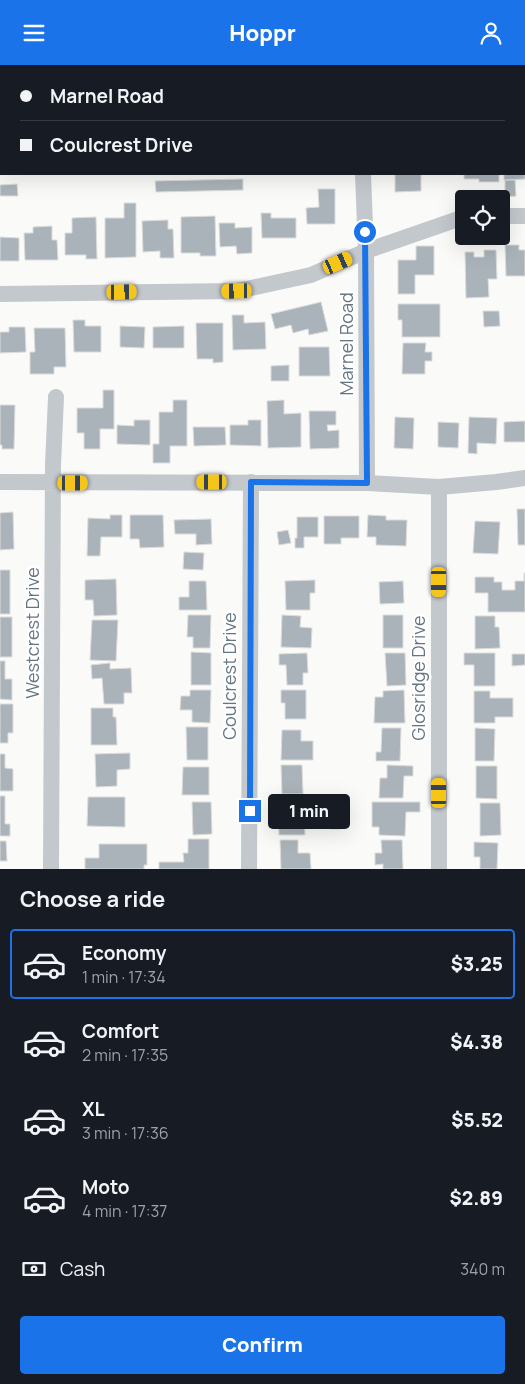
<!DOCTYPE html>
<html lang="en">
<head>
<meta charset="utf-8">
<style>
	:root { --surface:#171b24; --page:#20242c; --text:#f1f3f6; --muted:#9ea1a6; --line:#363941; --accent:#1a73e8 }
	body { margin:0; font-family:Manrope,sans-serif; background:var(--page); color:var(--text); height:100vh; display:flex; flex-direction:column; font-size:19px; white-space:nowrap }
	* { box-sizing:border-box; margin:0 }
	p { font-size:16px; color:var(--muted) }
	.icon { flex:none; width:28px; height:28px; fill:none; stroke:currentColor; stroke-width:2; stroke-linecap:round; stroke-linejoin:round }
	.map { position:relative; height:804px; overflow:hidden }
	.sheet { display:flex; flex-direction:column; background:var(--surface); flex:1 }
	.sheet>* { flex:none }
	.top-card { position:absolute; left:0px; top:0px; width:525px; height:110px; box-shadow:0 5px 20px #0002; display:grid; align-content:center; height:110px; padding:0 20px; background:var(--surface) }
	.tools { position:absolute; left:455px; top:125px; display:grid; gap:10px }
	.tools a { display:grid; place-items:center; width:55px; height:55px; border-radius:5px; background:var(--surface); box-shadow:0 5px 20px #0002; font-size:25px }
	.end { position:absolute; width:22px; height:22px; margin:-11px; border:6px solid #1a73e8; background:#fff; box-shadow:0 0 0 2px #fff }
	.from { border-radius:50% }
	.bubble { position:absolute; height:35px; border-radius:5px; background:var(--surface); box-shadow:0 5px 20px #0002; font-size:16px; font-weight:800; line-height:35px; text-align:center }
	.car { position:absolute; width:15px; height:30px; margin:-15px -8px; border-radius:6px; box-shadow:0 0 4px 1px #0007; background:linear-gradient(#f5c518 24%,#345 0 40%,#f5c518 0 76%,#345 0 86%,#f5c518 0) }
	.top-card b { display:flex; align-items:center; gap:18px; height:48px; font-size:19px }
	.top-card b+b { border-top:1px solid var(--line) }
	.top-card i { width:12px; height:12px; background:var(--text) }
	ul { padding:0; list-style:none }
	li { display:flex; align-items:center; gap:15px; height:70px; margin:0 10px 8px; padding:0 10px; border:2px solid transparent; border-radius:5px }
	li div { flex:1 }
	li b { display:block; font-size:19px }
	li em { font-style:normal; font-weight:800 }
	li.current { border-color:var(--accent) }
	li>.icon { width:45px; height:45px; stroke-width:1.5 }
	h2 { padding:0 20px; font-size:22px; line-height:60px }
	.pay { display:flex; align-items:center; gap:12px; height:55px; padding:0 20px; font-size:19px }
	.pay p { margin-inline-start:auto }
	.cta { display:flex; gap:10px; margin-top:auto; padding:10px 20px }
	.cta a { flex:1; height:58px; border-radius:5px; background:var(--accent); color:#fff; font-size:20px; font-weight:800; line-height:58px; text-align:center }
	header { display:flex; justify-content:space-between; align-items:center; height:65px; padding:0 20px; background:var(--accent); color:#fff; font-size:22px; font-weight:800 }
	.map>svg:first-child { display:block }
	.building { fill:#aab3b9; stroke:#dcdcda }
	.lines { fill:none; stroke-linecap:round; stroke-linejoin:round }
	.minor { stroke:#c3c8cc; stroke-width:16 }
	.route { stroke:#1a73e8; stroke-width:6 }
	.labels { text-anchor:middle; stroke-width:5; stroke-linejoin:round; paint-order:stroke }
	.street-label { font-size:18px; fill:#657683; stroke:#fff }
</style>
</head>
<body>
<header><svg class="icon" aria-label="menu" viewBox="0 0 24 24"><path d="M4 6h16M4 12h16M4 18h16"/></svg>Hoppr<svg class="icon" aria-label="person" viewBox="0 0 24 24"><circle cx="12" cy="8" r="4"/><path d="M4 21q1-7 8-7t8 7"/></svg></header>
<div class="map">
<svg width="525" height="804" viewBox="0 0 525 804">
	<rect width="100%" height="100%" fill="#fafaf8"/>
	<!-- building -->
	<path class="building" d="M0 0H75V1H1V3H0Z
		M141 0H254V1H141Z
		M396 0H422V1H396Z
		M463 0H490V1H463Z
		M0 18H1V54H0Z
		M524 22H525V54H524Z
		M0 68H1V103H0Z
		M524 73H525V114L504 115V109H524Z
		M395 109H421V126L395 127Z
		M464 109H499V117H479V114H464Z
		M243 114V125L156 127 155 116Z
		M505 115H515L516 131 505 132Z
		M17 119 18 131H0V120Z
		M318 124H335V159H307L306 143 319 142Z
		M124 138H136V192L105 193V153H124Z
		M261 148H271V153H296V173H262Z
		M215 151 216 191H200V188H181V152Z
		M96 152 97 194H86V190H65V168H72V153Z
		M168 155V164H173L174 193H160V186L143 187 142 156Z
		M219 158H235V163L252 162V188L237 189 236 181 220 182Z
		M52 161V175H57L58 195H25L24 168H33V162Z
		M0 172 19 173V196H0Z
		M505 180H519V185H525V211H506Z
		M416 181H434V210H415V229H398V195H416Z
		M484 185H496L497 214H488L489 232 466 233 465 187H474V192H484Z
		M321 237 328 266 309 270 308 264 293 268 291 260 275 264 271 249Z
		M398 239H440V272H402V255H398Z
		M483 246H499L500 261 484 262Z
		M232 250H244V258L265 257 266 284 233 285Z
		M73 255H85V261H101V287H74Z
		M196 258H223V297L213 298V294H197Z
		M120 261 145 262 144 283 120 282Z
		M184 261V283H153V262Z
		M9 262H25L26 287 0 288V267H9Z
		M34 263H65L66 302H54V309H30V287H35Z
		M403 278H426L425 287H432V296H425V309H402Z
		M299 282H329L330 311H299Z
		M289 300V316H271V301Z
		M103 325H114V364H100V384H84V368H77V343H103Z
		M173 335H187V381H170V398H153V379H159V347H173Z
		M284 335V349L301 348V382L268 383 267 336Z
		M0 340H15L14 384H2V380H0Z
		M309 346H336V360H327L328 366 339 365V383L310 384Z
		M395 352 414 353 413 384 394 383Z
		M469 352 497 353 496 379 477 378V389L468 388Z
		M134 355H150V380L117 379V360L134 361Z
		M248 355H261V381L230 380V360H248Z
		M525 356V377H504V357Z
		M438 357 459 358 458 383 438 382Z
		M193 362H225L226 380 194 381Z
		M517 444H525V480H518Z
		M13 447 14 484 0 485V448Z
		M110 450H122V472H101L100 491H87L88 453 110 454Z
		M130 450H163L164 482 140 483 139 474H130Z
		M368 450 386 451V455H407L406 481 376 480V472H367Z
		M324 451H359V473H341V479H324Z
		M297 452H318V472H304V483H295V473H297Z
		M211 454 212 479 196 480V469H175L174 455Z
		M475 456 500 457 498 489 473 488Z
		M288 465 291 478 279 480 277 467Z
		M184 487 204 488 203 505 183 504Z
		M0 505H10V549H0Z
		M524 508H525V547H488V528H475V512H494V517H502V525H515V516H524Z
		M116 514 117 550 94 551 93 535H85V515Z
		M315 515V528H310V545H286L285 516Z
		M189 516H206L207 545H179V532H189Z
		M403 516 404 538 380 539 379 517Z
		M188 550H211L210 583H193V572H187Z
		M282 550 301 551 300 562 312 563 311 583 281 582Z
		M383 550H403V583H383Z
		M475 551H495V562H499L500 583 475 584Z
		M0 552H12V592H0Z
		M92 555H118L116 596 90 595Z
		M191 587 211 588V620H191Z
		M307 588 308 608H303V620H287L286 600H279V589Z
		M385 588H405L406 620 387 621Z
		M464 588H495V621H474V600H464Z
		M512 589H525V600L512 601Z
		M0 596H5V614H12V635L0 634Z
		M110 598V604L131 603 132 628H124V639H104L102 613 92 614 91 600Z
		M190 625H211L210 658 192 657V645H180L181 631H190Z
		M281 625H306V654H285V638H281Z
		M404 625 405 658H374L375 632H383V626Z
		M474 626H490V633H513V652H495V658H474Z
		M0 639H13V668H8V678H0Z
		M91 643H113V652H116L117 680H91Z
		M186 662H208V695H187Z
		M382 663H401L400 696H376V687H381Z
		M475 663 495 664 494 696H475Z
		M282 665H301V676H313V695H281Z
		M130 688V704L117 705V721L96 722 95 689Z
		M0 689H5V703L13 704V726H0Z
		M281 700H302L303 729H282Z
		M387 700 413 701V711H404L403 733H379L380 713H387Z
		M476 701H497V734L476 733Z
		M183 702H209V730H182Z
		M0 731H5V759H10V771H0Z
		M88 732H125V762L87 761Z
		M192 737H211L212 769 193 770Z
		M278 737H304L305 770H279Z
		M372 737H420V747H406L405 771 379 770V762H372Z
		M480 738H500L501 770 480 771Z
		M330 743 341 744V764H330Z
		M188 774H209V804H159V797H184L183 788H188Z
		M280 775H298V788H310L311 804H281Z
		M381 775H402L403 804H383V799L375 800V788H382Z
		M0 776H6L7 796H0Z
		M474 777 498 778 497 804H480V792H474Z
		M99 779H147V800H144V804H85V793H99Z"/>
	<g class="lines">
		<!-- minor -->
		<path class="minor" d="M360 0V1
			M363 109 366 186 367 418
			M501 151H525
			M0 229 237 226 311 210 366 186 464 152
			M0 417 367 418 439 422 496 417 525 413
			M439 422V804
			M51 804 53 400 56 332
			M249 804 251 417"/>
	</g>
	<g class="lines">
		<!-- route -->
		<path class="route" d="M250 746 251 417 367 418 365 167"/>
	</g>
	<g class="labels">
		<!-- street labels -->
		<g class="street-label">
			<text transform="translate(347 279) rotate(-90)" y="6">Marnel Road</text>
			<text transform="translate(33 568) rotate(-90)" y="6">Westcrest Drive</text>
			<text transform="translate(230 611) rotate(-90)" y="6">Coulcrest Drive</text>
			<text transform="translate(419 613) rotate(-90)" y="6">Glosridge Drive</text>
		</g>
	</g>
</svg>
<div class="tools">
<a><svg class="icon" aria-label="locate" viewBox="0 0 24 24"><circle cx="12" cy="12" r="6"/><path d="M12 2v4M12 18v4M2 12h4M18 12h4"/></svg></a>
</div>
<i class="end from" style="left:365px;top:167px"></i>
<i class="end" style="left:250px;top:746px"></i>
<div class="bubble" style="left:268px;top:729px;width:82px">1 min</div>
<i class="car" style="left:338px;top:198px;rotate:66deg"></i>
<i class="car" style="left:237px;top:226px;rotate:269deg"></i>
<i class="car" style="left:122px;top:227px;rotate:89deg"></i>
<i class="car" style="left:212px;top:417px;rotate:270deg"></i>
<i class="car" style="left:73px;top:418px;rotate:90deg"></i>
<i class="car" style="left:439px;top:517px;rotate:180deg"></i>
<i class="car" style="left:439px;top:728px;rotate:0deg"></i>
<div class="top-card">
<b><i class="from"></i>Marnel Road</b>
<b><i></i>Coulcrest Drive</b>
</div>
</div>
<section class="sheet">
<h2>Choose a ride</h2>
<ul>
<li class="current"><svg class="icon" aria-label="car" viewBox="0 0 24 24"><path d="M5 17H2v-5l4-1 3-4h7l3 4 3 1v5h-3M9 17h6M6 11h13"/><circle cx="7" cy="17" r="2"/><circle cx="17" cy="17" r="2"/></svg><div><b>Economy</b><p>1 min · 17:34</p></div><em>$3.25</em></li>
<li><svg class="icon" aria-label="car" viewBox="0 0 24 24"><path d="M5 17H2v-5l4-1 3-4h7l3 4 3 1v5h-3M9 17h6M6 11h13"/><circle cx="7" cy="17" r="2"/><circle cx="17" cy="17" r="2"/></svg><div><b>Comfort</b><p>2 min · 17:35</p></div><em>$4.38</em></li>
<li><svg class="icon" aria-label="car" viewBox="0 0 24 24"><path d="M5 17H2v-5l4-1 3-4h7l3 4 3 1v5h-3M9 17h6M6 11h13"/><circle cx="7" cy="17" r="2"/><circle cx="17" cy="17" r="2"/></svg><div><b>XL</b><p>3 min · 17:36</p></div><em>$5.52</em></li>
<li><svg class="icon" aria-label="car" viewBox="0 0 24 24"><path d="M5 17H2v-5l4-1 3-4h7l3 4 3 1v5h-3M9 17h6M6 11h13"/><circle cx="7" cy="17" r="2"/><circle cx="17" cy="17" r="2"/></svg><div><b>Moto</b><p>4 min · 17:37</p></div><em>$2.89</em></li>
</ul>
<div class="pay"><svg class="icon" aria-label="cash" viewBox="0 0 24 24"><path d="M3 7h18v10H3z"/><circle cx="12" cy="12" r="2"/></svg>Cash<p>340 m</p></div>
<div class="cta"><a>Confirm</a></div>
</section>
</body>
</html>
